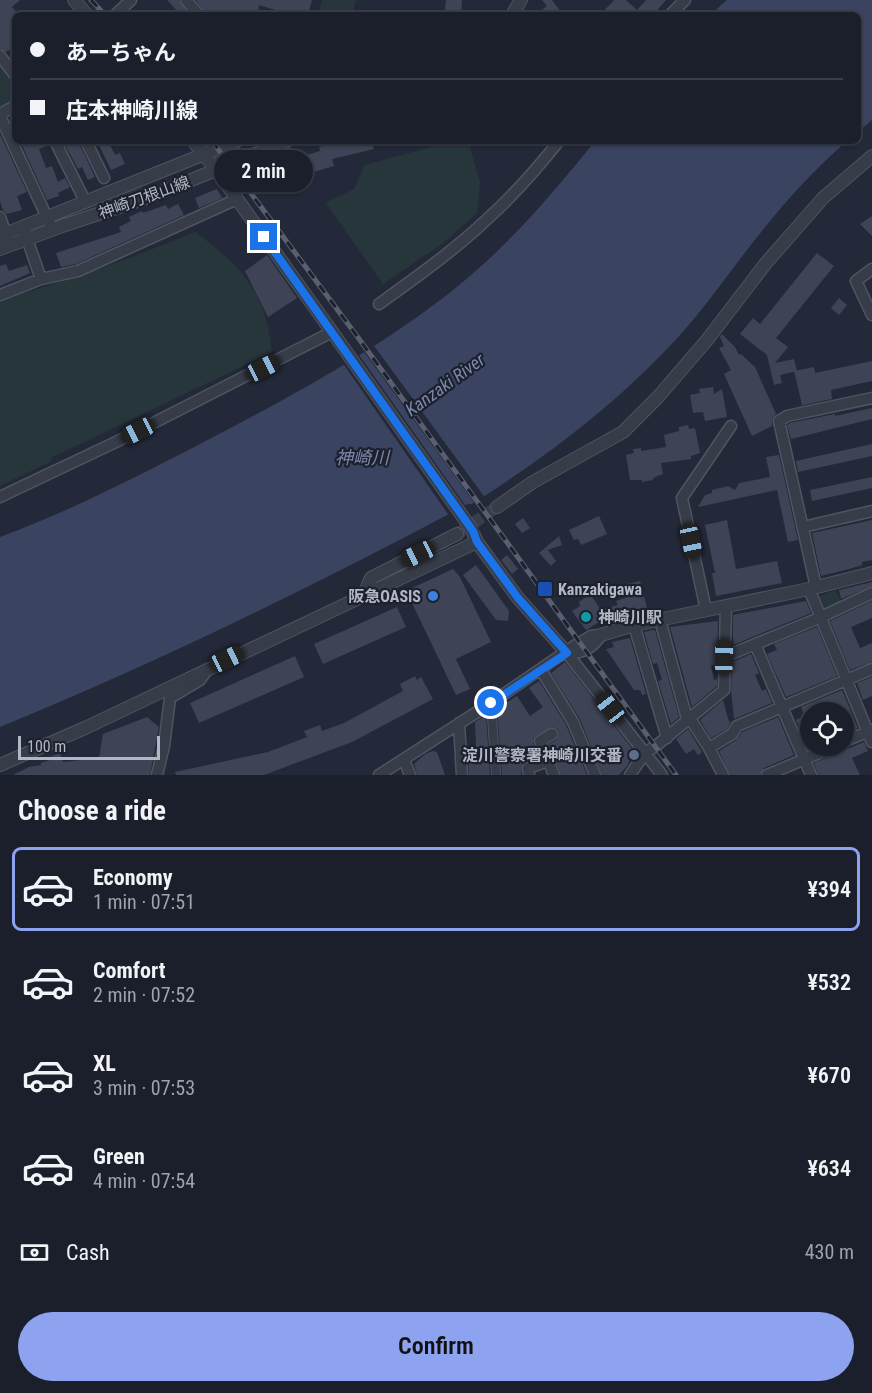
<!DOCTYPE html>
<html lang="en">
<head>
<meta charset="utf-8">
<style>
	:root { --surface:#1b1f2b; --page:#282c37; --text:#f1f3f6; --muted:#a0a2a9; --line:#393d47; --accent:#8ea3ef }
	body { margin:0; font-family:"Roboto Condensed","Noto Sans JP",sans-serif; background:var(--page); color:var(--text); height:100vh; display:flex; flex-direction:column; font-size:22px; white-space:nowrap }
	* { box-sizing:border-box; margin:0 }
	p { font-size:20px; color:var(--muted) }
	.icon { flex:none; width:33px; height:33px; fill:none; stroke:currentColor; stroke-width:2; stroke-linecap:round; stroke-linejoin:round }
	.map { position:relative; height:775px; overflow:hidden }
	.panel { display:flex; flex-direction:column; background:var(--surface); flex:1 }
	.panel>* { flex:none }
	.hud { position:absolute; left:12px; top:12px; width:849px; height:132px; border-radius:9px; box-shadow:0 2px 4px #0004,0 0 0 2px var(--line); display:grid; align-content:center; height:132px; padding:0 18px; background:var(--surface) }
	.buttons { position:absolute; left:800px; top:702px; display:grid; gap:12px }
	.buttons a { display:grid; place-items:center; width:54px; height:54px; border-radius:50%; background:var(--surface); box-shadow:0 2px 4px #0004,0 0 0 2px var(--line); font-size:30px }
	.scale { position:absolute; left:18px; bottom:15px; width:142px; box-sizing:border-box; padding-left:6px; border:3px solid #b3b7c5; border-top:0; font-size:16px; line-height:21px; white-space:nowrap; color:#b3b7c5; -webkit-text-stroke:4px #1d212e; paint-order:stroke }
	.end { position:absolute; width:27px; height:27px; margin:-14px; border:8px solid #1a73e8; background:#fff; box-shadow:0 0 0 3px #fff }
	.from { border-radius:50% }
	.bubble { position:absolute; height:42px; border-radius:21px; background:var(--surface); box-shadow:0 2px 4px #0004,0 0 0 2px var(--line); font-size:20px; font-weight:600; line-height:42px; text-align:center }
	.car { position:absolute; width:18px; height:36px; margin:-18px -9px; border-radius:8px; box-shadow:0 0 4px 2px #0007; background:linear-gradient(#222 24%,#8ab4d8 0 40%,#222 0 76%,#8ab4d8 0 86%,#222 0) }
	.hud b { display:flex; align-items:center; gap:21px; height:57px; font-size:22px }
	.hud b+b { border-top:2px solid var(--line) }
	.hud i { width:15px; height:15px; background:var(--text) }
	ul { padding:0; list-style:none }
	li { display:flex; align-items:center; gap:18px; height:84px; margin:0 12px 9px; padding:0 6px; border:3px solid transparent; border-radius:9px }
	li div { flex:1 }
	li b { display:block; font-size:22px }
	li em { font-style:normal; font-weight:600 }
	li.current { border-color:var(--accent) }
	li>.icon { width:54px; height:54px; stroke-width:1.5 }
	h2 { padding:0 18px; font-size:27px; line-height:72px }
	.pay { display:flex; align-items:center; gap:15px; height:66px; padding:0 18px; font-size:22px }
	.pay p { margin-inline-start:auto }
	.action { display:flex; gap:12px; margin-top:auto; padding:12px 18px }
	.action a { flex:1; height:69px; border-radius:36px; background:var(--accent); color:#111; font-size:24px; font-weight:600; line-height:69px; text-align:center }
	.map>svg:first-child { display:block }
	.green { fill:#27363b }
	.water { fill:#3a4461 }
	.pier { fill:#242939 }
	.building { fill:#3e4456 }
	.lines { fill:none; stroke-linecap:round; stroke-linejoin:round }
	.tertiary-tunnel { stroke:#393e4e; stroke-width:12; stroke-dasharray:12 6; stroke-linecap:butt }
	.pedestrian-casing { stroke:#505461; stroke-width:10 }
	.minor-casing { stroke:#505461; stroke-width:13 }
	.tertiary-casing { stroke:#505461; stroke-width:14 }
	.pedestrian { stroke:#373c49; stroke-width:8 }
	.minor { stroke:#373c49; stroke-width:10 }
	.tertiary { stroke:#373c49; stroke-width:12 }
	.rail-casing { stroke:#5a5f70; stroke-width:5 }
	.rail { stroke:#1d212e; stroke-width:3; stroke-dasharray:9; stroke-linecap:butt }
	.tertiary-bridge-casing { stroke:#505461; stroke-width:14; stroke-linecap:butt }
	.tertiary-bridge { stroke:#373c49; stroke-width:12 }
	.route { stroke:#1a73e8; stroke-width:8 }
	.transit-dot { fill:#1a4fb4; stroke:#1d212e; stroke-width:2 }
	.shop-dot { fill:#3f7fe0; stroke:#1d212e; stroke-width:2 }
	.culture-dot { fill:#0f9aa8; stroke:#1d212e; stroke-width:2 }
	.service-dot { fill:#5c6f8a; stroke:#1d212e; stroke-width:2 }
	.labels { text-anchor:middle; stroke-width:4.5; stroke-linejoin:round; paint-order:stroke }
	.street-label { font-size:16px; fill:#b3b7c5; stroke:#1d212e }
	.poi-label { font-size:16px; font-weight:bold; fill:#b3b7c5; stroke:#1d212e; text-anchor:start }
	.water-label { font-size:18px; font-style:italic; fill:#7c89aa; stroke:#1d212e }
</style>
</head>
<body>
<div class="map">
<svg width="872" height="775" viewBox="0 0 872 775">
	<rect width="100%" height="100%" fill="#242939"/>
	<!-- green -->
	<path class="green" d="M322 0H356L352 15H318Z
		M0 60 15 79V103L0 111Z
		M453 141H468L480 182 477 213 442 244 383 284 326 203 354 189 365 165Z
		M146 186 148 189 68 217 65 216 125 191Z
		M195 232C226 254 256 281 266 319 269 330 270 341 272 352L51 458 52 461 0 486V300C67 281 131 259 195 232Z
		M836 590 841 603 825 611 821 609 817 597Z"/>
	<!-- water -->
	<path class="water" d="M727 0H872V120L858 132V15H710Z
		M595 141H847C816 168 788 198 762 231 734 265 710 302 680 335 619 402 548 456 472 504H468C315 585 160 662 0 727V537C70 511 136 477 202 443 290 397 380 349 458 286 510 244 553 193 595 141Z"/>
	<!-- pier -->
	<path class="pier" d="M372 343 486 499 476 505 362 349Z
		M357 352 467 508 450 517 342 362Z"/>
	<!-- building -->
	<path class="building" d="M0 0H20L12 7 19 15H15V59L9 50 6 52 0 49Z
		M167 0H179L189 15H181Z
		M196 0H312L308 15H292L259 5 258 15H206Z
		M446 0H462L461 15H444Z
		M542 0H552L563 15H535L547 6Z
		M614 0H626L637 10 646 0H666L653 15H600Z
		M0 134 27 192 17 196 22 210 7 214 3 210 0 201Z
		M20 141H48L49 145 39 149 46 168 52 166 58 182 65 178 70 187 58 193 59 196 47 200Z
		M63 141H78L95 177 88 180 82 167 78 169Z
		M97 141H119L110 145 115 155 120 153 125 164 111 170Z
		M330 141H372L374 149 332 159 334 166 270 185 264 168 320 151 319 147 330 144Z
		M217 189 222 198 199 208 195 198Z
		M178 204 184 215 76 264 61 267 56 253 121 232 119 227 131 221 129 217 142 211 143 213 166 205 168 209Z
		M872 216V236L860 224Z
		M817 253 834 266 776 338 788 347 775 363 794 359 797 371 780 375 782 383 774 385 767 355 740 334 753 318 760 324Z
		M267 255 297 298 268 317 245 271Z
		M6 264 9 271 27 265 30 273 0 286V266Z
		M839 298 847 305 839 315 831 308Z
		M722 334 735 347 739 355 741 354 755 367 776 414 772 419V426L752 436 724 374 731 370 719 348 724 346 720 337Z
		M872 361V381L831 390 832 399 794 407 802 405 794 371 814 367 815 373Z
		M713 387 714 394 722 389 727 417 705 421 703 412 693 413 690 395 700 393 699 389Z
		M872 408V419L791 439 787 425 790 423 835 414V416Z
		M688 425 689 429 695 428 700 453 691 456V459L661 463 663 474 653 478V480L642 482V480H630L626 455 634 453 633 449 641 448V451L666 447 664 435 679 431V427Z
		M872 444V456L798 472 796 461Z
		M779 455 798 540 788 542 777 490 698 507 705 495 712 493V490L728 486 735 490 739 483 770 477 766 457Z
		M872 477V488L812 501 810 490Z
		M599 516 607 534 581 545 578 539 574 540 569 530Z
		M523 518 530 528 522 533 515 524Z
		M727 520 736 569 777 561 782 583 716 596 712 573H715L705 525Z
		M872 520V560L862 562V565L849 569 821 576 812 533Z
		M559 536 562 545 548 550 556 561 551 566 539 553Z
		M507 555 518 569 512 574 501 560Z
		M476 565 509 611 508 621 496 620 463 575Z
		M453 569 460 577 491 642 456 659 470 689 456 695 412 603 416 601 410 589Z
		M640 581 647 608 631 612 632 616 606 624 604 619 586 630 572 611 580 606 579 602 590 594 601 610 618 605 616 601 630 596 627 584Z
		M872 582V586L841 599 839 590Z
		M806 601 811 613 733 645V615Z
		M872 601V618L851 627 860 648 872 643V662L850 670 830 621Z
		M397 607 406 627 323 664 314 644Z
		M718 621 717 664 711 666 714 680 717 679V686L692 707 670 627Z
		M817 627 837 676 786 697 767 654 777 650 774 644Z
		M652 630H655L679 717 671 724 658 681 662 680 657 663 653 664 644 632Z
		M630 638 646 694 642 695 640 690H634L606 649 614 647 612 642Z
		M751 654 759 673 755 675 762 691 766 689 772 703 734 719 731 690 732 662Z
		M295 656 304 677 199 723 190 703Z
		M565 662 634 751 627 766 619 775H602L580 719 551 673Z
		M415 676 417 680 421 677 433 699 352 742 264 775H176L175 772 268 752 307 737 304 731 320 725 322 731 344 723 403 691 400 684Z
		M872 677V696L863 700 857 683Z
		M539 681 566 725 587 775H561L549 744 556 740 559 735 558 730 553 727 534 737 533 743 538 756 522 763 521 775H502L497 709 517 696 530 716 543 707 529 688Z
		M842 690 858 728 843 734V712H810V746H818L808 750 796 720 805 716 801 707Z
		M723 700 729 722 731 721 727 729 711 738 700 720Z
		M486 715 490 775H469L468 747H476L475 722Z
		M147 717 159 727 150 775H13L29 767 41 765V763L53 759 52 756 60 753 63 762 99 758 103 734Z
		M778 717 794 755 764 768 760 775H730L719 751 736 740 742 732Z
		M688 729 702 752 698 755 694 749 686 754 676 739Z
		M864 742 868 751 852 758 860 775H818L814 763Z
		M433 751 437 752 445 775H417L414 764 425 754Z"/>
	<g class="lines">
		<!-- tertiary-tunnel -->
		<path class="tertiary-tunnel" d="M457 534 497 507"/>
		<!-- pedestrian casing -->
		<g class="pedestrian-casing">
			<path id="pedestrian" d="M491 703 496 775"/>
		</g>
		<!-- minor casing -->
		<g class="minor-casing">
			<path id="minor" d="M186 0 199 15
				M115 15 131 0
				M670 15 685 0
				M0 56 15 75
				M0 114 15 106
				M0 116 50 224
				M55 141 85 201
				M86 141 104 178
				M0 217 8 240
				M23 227 41 279 78 271 237 199
				M872 269 856 281 872 315
				M0 295 41 279
				M379 304C415 278 452 252 484 222 512 197 536 170 559 141
				M0 497 118 441 332 332
				M803 527 872 511
				M816 587 779 421 787 416 872 398
				M809 589 872 742
				M706 610 682 498 731 426
				M660 620 687 719
				M634 625 667 738
				M755 644 811 775
				M567 653 662 775
				M567 653C582 654 593 648 601 635
				M724 657 819 618 872 593
				M541 670 573 722 595 775
				M689 717 709 748 723 775
				M459 723 462 775
				M552 734 540 741 554 775
				M843 742 872 730
				M709 748 732 734 737 726 872 669
				M404 760 410 775
				M157 775 164 746 170 698 200 680 207 670
				M379 775 491 703 574 646 591 636 601 635
				M529 775 528 768 548 761
				M630 775 645 753 657 745 724 690 726 606
				M767 775 836 746"/>
		</g>
		<!-- tertiary casing -->
		<g class="tertiary-casing">
			<path id="tertiary" d="M74 0 87 15
				M512 15 521 0
				M193 141 217 171 335 336
				M0 236 237 141
				M0 249 65 225 152 196 287 141
				M497 507 533 482 623 432 658 397 707 340 766 263 823 198 872 156
				M474 535 477 542 518 598 567 653
				M363 597 371 578 457 534
				M601 635 634 625 809 589 872 573
				M0 765 85 728 477 542"/>
		</g>
		<!-- pedestrian -->
		<use href="#pedestrian" class="pedestrian"/>
		<!-- minor -->
		<use href="#minor" class="minor"/>
		<!-- tertiary -->
		<use href="#tertiary" class="tertiary"/>
		<!-- rail casing -->
		<g class="rail-casing">
			<path id="rail" d="M91 0 105 15
				M212 141 354 332 676 775"/>
		</g>
		<!-- rail -->
		<use href="#rail" class="rail"/>
		<!-- tertiary-bridge casing -->
		<g class="tertiary-bridge-casing">
			<path id="tertiary-bridge" d="M335 336 473 531"/>
		</g>
		<!-- tertiary-bridge -->
		<use href="#tertiary-bridge" class="tertiary-bridge"/>
	</g>
	<g class="lines">
		<!-- route -->
		<path class="route" d="M264 237 473 531 477 542 518 598 567 653 491 703"/>
	</g>
	<!-- markers -->
	<rect class="transit-dot" x="537" y="581" width="16" height="16" rx="3"/>
	<circle class="shop-dot" cx="433" cy="596" r="6"/>
	<circle class="culture-dot" cx="586" cy="617" r="6"/>
	<circle class="service-dot" cx="634" cy="755" r="6"/>
	<g class="labels">
		<!-- street labels -->
		<g class="street-label">
			<text transform="translate(144 197) rotate(-20)" y="6">神崎刀根山線</text>
		</g>
		<!-- poi labels -->
		<g class="poi-label">
			<text x="558" y="595">Kanzakigawa</text>
			<text x="421" y="602" text-anchor="end">阪急OASIS</text>
			<text x="598" y="623">神崎川駅</text>
			<text x="622" y="761" text-anchor="end">淀川警察署神崎川交番</text>
		</g>
		<!-- water labels -->
		<g class="water-label">
			<text transform="translate(445 385) rotate(-36)" y="6">Kanzaki River</text>
			<text x="362" y="464">神崎川</text>
		</g>
	</g>
</svg>
<div class="buttons">
<a><svg class="icon" aria-label="locate" viewBox="0 0 24 24"><circle cx="12" cy="12" r="6"/><path d="M12 2v4M12 18v4M2 12h4M18 12h4"/></svg></a>
</div>
<div class="scale">100 m</div>
<i class="end from" style="left:491px;top:703px"></i>
<i class="end" style="left:264px;top:237px"></i>
<div class="bubble" style="left:214px;top:150px;width:99px">2 min</div>
<i class="car" style="left:263px;top:368px;rotate:63deg"></i>
<i class="car" style="left:138px;top:431px;rotate:243deg"></i>
<i class="car" style="left:691px;top:541px;rotate:168deg"></i>
<i class="car" style="left:418px;top:554px;rotate:245deg"></i>
<i class="car" style="left:724px;top:657px;rotate:1deg"></i>
<i class="car" style="left:227px;top:659px;rotate:65deg"></i>
<i class="car" style="left:610px;top:708px;rotate:322deg"></i>
<div class="hud">
<b><i class="from"></i>あーちゃん</b>
<b><i></i>庄本神崎川線</b>
</div>
</div>
<section class="panel">
<h2>Choose a ride</h2>
<ul>
<li class="current"><svg class="icon" aria-label="car" viewBox="0 0 24 24"><path d="M5 17H2v-5l4-1 3-4h7l3 4 3 1v5h-3M9 17h6M6 11h13"/><circle cx="7" cy="17" r="2"/><circle cx="17" cy="17" r="2"/></svg><div><b>Economy</b><p>1 min · 07:51</p></div><em>¥394</em></li>
<li><svg class="icon" aria-label="car" viewBox="0 0 24 24"><path d="M5 17H2v-5l4-1 3-4h7l3 4 3 1v5h-3M9 17h6M6 11h13"/><circle cx="7" cy="17" r="2"/><circle cx="17" cy="17" r="2"/></svg><div><b>Comfort</b><p>2 min · 07:52</p></div><em>¥532</em></li>
<li><svg class="icon" aria-label="car" viewBox="0 0 24 24"><path d="M5 17H2v-5l4-1 3-4h7l3 4 3 1v5h-3M9 17h6M6 11h13"/><circle cx="7" cy="17" r="2"/><circle cx="17" cy="17" r="2"/></svg><div><b>XL</b><p>3 min · 07:53</p></div><em>¥670</em></li>
<li><svg class="icon" aria-label="car" viewBox="0 0 24 24"><path d="M5 17H2v-5l4-1 3-4h7l3 4 3 1v5h-3M9 17h6M6 11h13"/><circle cx="7" cy="17" r="2"/><circle cx="17" cy="17" r="2"/></svg><div><b>Green</b><p>4 min · 07:54</p></div><em>¥634</em></li>
</ul>
<div class="pay"><svg class="icon" aria-label="cash" viewBox="0 0 24 24"><path d="M3 7h18v10H3z"/><circle cx="12" cy="12" r="2"/></svg>Cash<p>430 m</p></div>
<div class="action"><a>Confirm</a></div>
</section>
</body>
</html>
